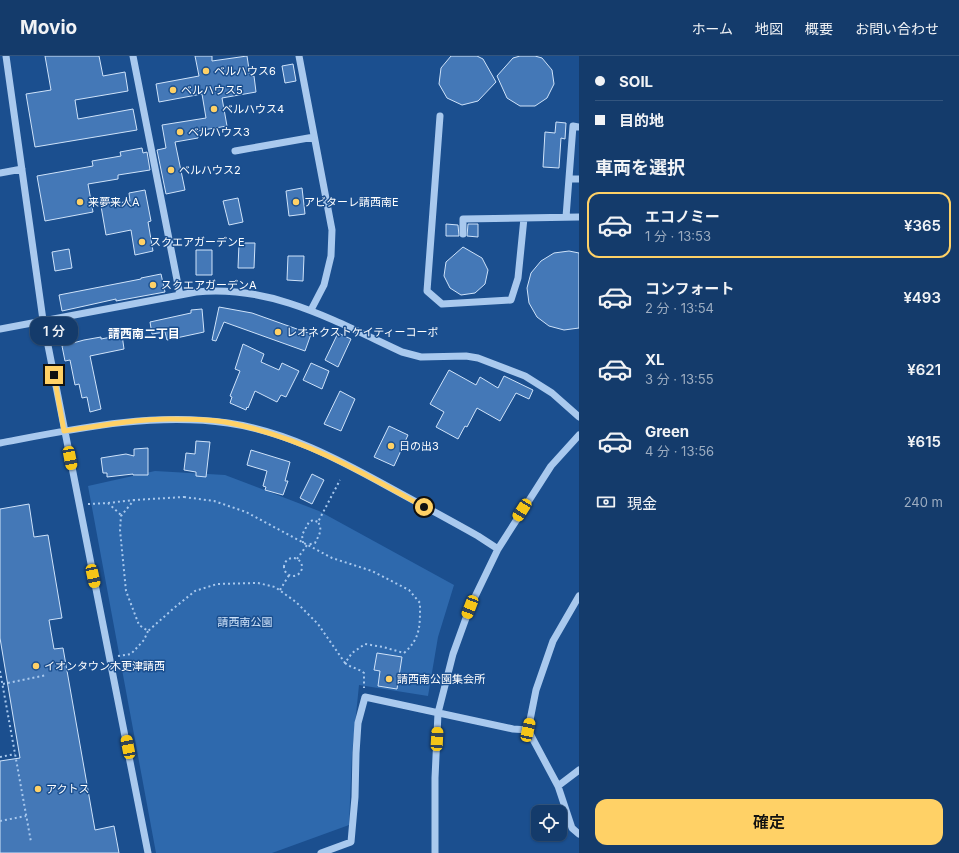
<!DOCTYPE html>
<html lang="ja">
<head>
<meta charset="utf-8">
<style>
	:root { --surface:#143b6b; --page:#1d4271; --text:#f1f3f6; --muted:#9dadc1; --line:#33557e; --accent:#ffd166 }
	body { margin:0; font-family:Inter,"Noto Sans JP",sans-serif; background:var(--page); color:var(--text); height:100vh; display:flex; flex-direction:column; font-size:15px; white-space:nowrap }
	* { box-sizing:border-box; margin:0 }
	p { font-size:13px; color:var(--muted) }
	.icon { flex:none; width:22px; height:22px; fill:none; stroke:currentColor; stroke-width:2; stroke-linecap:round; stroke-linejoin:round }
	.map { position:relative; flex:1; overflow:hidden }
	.details { display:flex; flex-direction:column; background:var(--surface); width:380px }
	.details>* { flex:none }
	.top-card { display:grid; align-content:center; height:88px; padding:0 16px; background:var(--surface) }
	.tools { position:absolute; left:531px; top:749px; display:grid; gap:8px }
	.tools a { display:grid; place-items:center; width:36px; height:36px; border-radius:8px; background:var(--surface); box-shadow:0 1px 3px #0004,0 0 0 1px var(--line); font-size:20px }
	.end { position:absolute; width:18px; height:18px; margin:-9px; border:5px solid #ffd166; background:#111; box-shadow:0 0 0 2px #111 }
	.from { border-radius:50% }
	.bubble { position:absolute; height:28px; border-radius:12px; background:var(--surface); box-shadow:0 1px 3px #0004,0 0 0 1px var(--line); font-size:13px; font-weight:600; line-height:28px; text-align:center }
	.car { position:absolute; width:12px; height:24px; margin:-12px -6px; border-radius:5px; box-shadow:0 0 3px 1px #0007; background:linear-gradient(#f5c518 24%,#345 0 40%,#f5c518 0 76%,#345 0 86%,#f5c518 0) }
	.top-card b { display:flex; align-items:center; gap:14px; height:38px; font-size:15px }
	.top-card b+b { border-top:1px solid var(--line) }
	.top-card i { width:10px; height:10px; background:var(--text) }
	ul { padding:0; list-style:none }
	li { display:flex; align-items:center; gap:12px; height:66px; margin:0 8px 6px; padding:0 8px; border:2px solid transparent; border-radius:12px }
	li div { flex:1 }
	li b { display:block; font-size:15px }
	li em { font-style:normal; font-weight:600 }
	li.active { border-color:var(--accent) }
	li>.icon { width:36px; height:36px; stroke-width:1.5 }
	h2 { padding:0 16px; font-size:18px; line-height:48px }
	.pay { display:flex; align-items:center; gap:10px; height:44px; padding:0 16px; font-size:15px }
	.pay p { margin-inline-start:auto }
	.action { display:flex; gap:8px; margin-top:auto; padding:8px 16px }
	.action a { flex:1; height:46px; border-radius:12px; background:var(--accent); color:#111; font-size:16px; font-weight:600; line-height:46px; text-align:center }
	header { display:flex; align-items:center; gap:24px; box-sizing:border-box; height:56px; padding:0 20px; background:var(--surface); border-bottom:1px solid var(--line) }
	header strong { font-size:19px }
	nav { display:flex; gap:22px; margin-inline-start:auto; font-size:14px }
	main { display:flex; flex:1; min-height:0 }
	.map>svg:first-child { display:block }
	.green { fill:#2e69ad }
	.building { fill:#4478b7; stroke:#cfe3fa }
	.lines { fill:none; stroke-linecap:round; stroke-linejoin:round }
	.path { stroke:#a9c9ee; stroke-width:2; stroke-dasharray:2 3; stroke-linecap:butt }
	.minor { stroke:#a9c9ee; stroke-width:7 }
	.route { stroke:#ffd166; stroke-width:5 }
	.poi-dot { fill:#ffd166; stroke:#1b4f8f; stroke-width:1.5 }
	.labels { text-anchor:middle; stroke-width:3; stroke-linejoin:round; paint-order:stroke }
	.poi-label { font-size:11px; fill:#fff; stroke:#1b4f8f; text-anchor:start }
	.park-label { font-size:11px; fill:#cfe3fa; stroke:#1b4f8f }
	.neighbourhood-label { font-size:12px; font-weight:bold; fill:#fff; stroke:#1b4f8f }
</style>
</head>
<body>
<header>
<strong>Movio</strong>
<nav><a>ホーム</a><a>地図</a><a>概要</a><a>お問い合わせ</a></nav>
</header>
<main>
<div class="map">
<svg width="579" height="797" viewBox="0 0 579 797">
	<rect width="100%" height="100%" fill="#1b4f8f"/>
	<!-- green -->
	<path class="green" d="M155 415 225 419 319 455 454 529 438 581 428 640 359 629 352 698 349 769 272 797H156L88 430Z"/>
	<!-- building -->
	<path class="building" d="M45 0H99L103 20 125 16 128 35 75 44 78 63 133 53 137 74 35 91 26 38 51 34Z
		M195 0H212V5L247 0 250 20H254L256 36 222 42 227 70 197 75 198 82 175 86 185 134 166 138 157 94 166 92 162 69 206 62 202 38 159 46 156 28 199 20Z
		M451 0H477L483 3 496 26 478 45 462 49 447 42 439 28 441 12Z
		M520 0H535L542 2 552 14 554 28 547 42 535 50H520L507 42 497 20 513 2Z
		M293 8 296 25 285 27 282 10Z
		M556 66 566 67 565 83 561 82 559 112 543 111 545 76 555 77Z
		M142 92 143 97 147 96 150 114 118 119V123L88 128 93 156 45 165 37 120 93 110 92 105 121 100 120 96Z
		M302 132 305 158 289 160 286 135Z
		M145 134 151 165 148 166 153 195 135 199 131 174 106 179 101 150 130 145 129 137Z
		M238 142 243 166 229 169 223 145Z
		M446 168 458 169 459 180H446Z
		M468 168H478V181L467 180Z
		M239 187H255L254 212H238Z
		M463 191 482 202 488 214 485 228 475 237 461 239 450 232 444 220 446 206Z
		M69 193 72 212 55 215 52 196Z
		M196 194H212V219H196Z
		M569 195 579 197V272L564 274 549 270 537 261 529 247 527 232 531 217 541 205 554 197Z
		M288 200H304L303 225 287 224Z
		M161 218 165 236 116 245V243L62 255 59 239 141 223V222Z
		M219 251 252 257 311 278 305 295 224 266 216 285 212 284Z
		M202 253 204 276 167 284 165 276 152 278 150 266 191 257V254Z
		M338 277 351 283 338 311 325 304Z
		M122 279 124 293 90 300 101 353 90 356 87 341 82 342 79 328 75 329 70 304 65 305 62 290 84 284 101 281V283Z
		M243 288 264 298 261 306 279 314 282 307 299 315 286 341 281 339 277 346 255 335 248 352 247 351 246 354 230 347 232 341 230 340 240 315 235 313Z
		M311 307 329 315 322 333 303 324Z
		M449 314 476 329 480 321 498 332 504 320 533 334 529 343 516 337 500 365 477 352 467 371 465 370 458 383 436 371 444 356 430 348Z
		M340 335 355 343 341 375 324 368Z
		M389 370 408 379 394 410 374 401Z
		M196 385 210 386 206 421 196 420V416L184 414 186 397 195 398Z
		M148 392V419H133V418L107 421V417H103L101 402 126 398 134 400V393Z
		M251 394 290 406 285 425H288L283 439 265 434 266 431 263 430 267 415 247 409Z
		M312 418 324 424 312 448 300 442Z
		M29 448 34 481 48 479 62 562 49 564 54 593 63 592 95 774 114 770 119 797H0V705L20 702 0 582V453Z
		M377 597 402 601 397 633 378 630 380 615 374 614Z"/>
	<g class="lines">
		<!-- path -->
		<path class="path" d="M184 441 214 445 246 456 332 502 372 515 409 534 420 547C420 569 421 582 404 597L383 591 365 588 352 597 345 607 318 568 296 546 275 531 258 527 217 528 195 535 174 552 148 575 139 569 126 535 120 474 121 460 134 444Z
			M108 447 134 444
			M88 448 108 447 121 459
			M303 487 302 479 309 466 313 464 318 466
			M284 511a9 9 0 1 1 18 0a9 9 0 1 1-18 0Z
			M297 503 307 489 315 487C319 479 323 474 318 466L340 424
			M280 534 289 519
			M118 600 131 598 144 584 148 575
			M345 607C351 612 358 612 364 617V632
			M0 615 31 786
			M3 628 47 619
			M0 701 15 698
			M0 765 26 760"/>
		<!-- minor -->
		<path class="minor" d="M6 0 43 264 148 797
			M133 0 180 239
			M299 0 332 174 331 200 324 229 311 254
			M440 60 427 235 442 248 511 244 518 222 524 162
			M235 95 314 81
			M0 117 22 113
			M569 123H579
			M566 161 573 70 579 71
			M463 178V163L579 161
			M0 273 196 236C271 228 337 266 402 296L421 301 466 300 478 302 525 320 552 337 579 361
			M0 387C74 373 152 356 228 367 285 375 338 403 387 430 418 447 448 463 478 480L498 493
			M579 540 553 585 536 634 528 674 558 730 572 772 579 778
			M558 730 579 714
			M321 797 351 786 355 741 356 697 358 667 365 641 513 673 528 674
			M435 797V722L438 657 453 598 470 551 498 493 551 410 579 379"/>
	</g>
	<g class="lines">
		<!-- route -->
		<path class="route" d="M54 319 64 375C99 370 135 363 170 363 189 363 211 363 230 367 301 381 362 416 424 451"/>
	</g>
	<!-- markers -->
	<g class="poi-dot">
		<circle cx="206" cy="15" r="4"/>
		<circle cx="173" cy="34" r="4"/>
		<circle cx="214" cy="53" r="4"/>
		<circle cx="180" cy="76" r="4"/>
		<circle cx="171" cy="114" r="4"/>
		<circle cx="80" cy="146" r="4"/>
		<circle cx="296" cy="146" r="4"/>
		<circle cx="142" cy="186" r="4"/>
		<circle cx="153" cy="229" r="4"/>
		<circle cx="278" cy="276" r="4"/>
		<circle cx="391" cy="390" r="4"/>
		<circle cx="36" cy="610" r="4"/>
		<circle cx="389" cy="623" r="4"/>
		<circle cx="38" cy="733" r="4"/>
	</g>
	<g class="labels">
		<!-- poi labels -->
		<g class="poi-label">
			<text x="214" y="19">ベルハウス6</text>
			<text x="181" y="38">ベルハウス5</text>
			<text x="222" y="57">ベルハウス4</text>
			<text x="188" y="80">ベルハウス3</text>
			<text x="179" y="118">ベルハウス2</text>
			<text x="88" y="150">来夢来人A</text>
			<text x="304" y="150">アビターレ請西南E</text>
			<text x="150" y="190">スクエアガーデンE</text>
			<text x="161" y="233">スクエアガーデンA</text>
			<text x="286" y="280">レオネクストケイティーコーポ</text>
			<text x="399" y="394">日の出3</text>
			<text x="44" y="614">イオンタウン木更津請西</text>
			<text x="397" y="627">請西南公園集会所</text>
			<text x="46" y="737">アクトス</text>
		</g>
		<!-- park labels -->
		<g class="park-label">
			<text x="245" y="570">請西南公園</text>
		</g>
		<!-- neighbourhood labels -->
		<g class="neighbourhood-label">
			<text x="144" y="282">請西南二丁目</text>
		</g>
	</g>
</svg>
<div class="tools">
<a><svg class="icon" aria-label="locate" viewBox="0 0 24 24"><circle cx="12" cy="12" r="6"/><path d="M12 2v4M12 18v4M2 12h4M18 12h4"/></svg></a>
</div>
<i class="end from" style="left:424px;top:451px"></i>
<i class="end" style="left:54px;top:319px"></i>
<div class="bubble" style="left:30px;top:261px;width:48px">1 分</div>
<i class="car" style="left:70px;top:402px;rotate:169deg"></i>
<i class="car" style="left:522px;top:454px;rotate:212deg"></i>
<i class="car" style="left:93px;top:520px;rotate:168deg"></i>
<i class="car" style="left:470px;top:551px;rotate:201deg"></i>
<i class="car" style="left:528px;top:674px;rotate:12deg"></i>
<i class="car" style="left:437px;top:683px;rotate:3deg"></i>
<i class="car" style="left:128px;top:691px;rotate:349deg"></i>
</div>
<section class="details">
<div class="top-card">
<b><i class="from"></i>SOIL</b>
<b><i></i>目的地</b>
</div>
<h2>車両を選択</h2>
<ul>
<li class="active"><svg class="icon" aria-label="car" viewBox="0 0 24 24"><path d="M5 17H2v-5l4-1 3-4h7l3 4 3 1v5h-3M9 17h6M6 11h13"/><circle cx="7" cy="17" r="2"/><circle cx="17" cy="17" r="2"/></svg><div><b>エコノミー</b><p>1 分 · 13:53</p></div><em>¥365</em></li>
<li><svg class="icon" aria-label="car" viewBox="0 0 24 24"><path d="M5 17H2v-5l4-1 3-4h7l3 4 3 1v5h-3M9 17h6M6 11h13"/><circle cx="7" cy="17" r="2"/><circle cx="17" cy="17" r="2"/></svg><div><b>コンフォート</b><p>2 分 · 13:54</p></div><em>¥493</em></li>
<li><svg class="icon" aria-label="car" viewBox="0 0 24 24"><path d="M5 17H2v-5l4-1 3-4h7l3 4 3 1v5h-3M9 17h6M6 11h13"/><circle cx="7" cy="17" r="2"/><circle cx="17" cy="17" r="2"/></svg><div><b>XL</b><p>3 分 · 13:55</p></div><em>¥621</em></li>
<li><svg class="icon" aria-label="car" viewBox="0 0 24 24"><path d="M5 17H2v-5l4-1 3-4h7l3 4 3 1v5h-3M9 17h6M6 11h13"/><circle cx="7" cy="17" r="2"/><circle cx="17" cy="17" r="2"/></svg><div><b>Green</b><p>4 分 · 13:56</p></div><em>¥615</em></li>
</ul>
<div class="pay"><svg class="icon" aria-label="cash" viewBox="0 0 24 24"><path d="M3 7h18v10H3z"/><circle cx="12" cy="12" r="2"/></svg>現金<p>240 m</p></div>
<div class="action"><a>確定</a></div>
</section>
</main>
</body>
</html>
